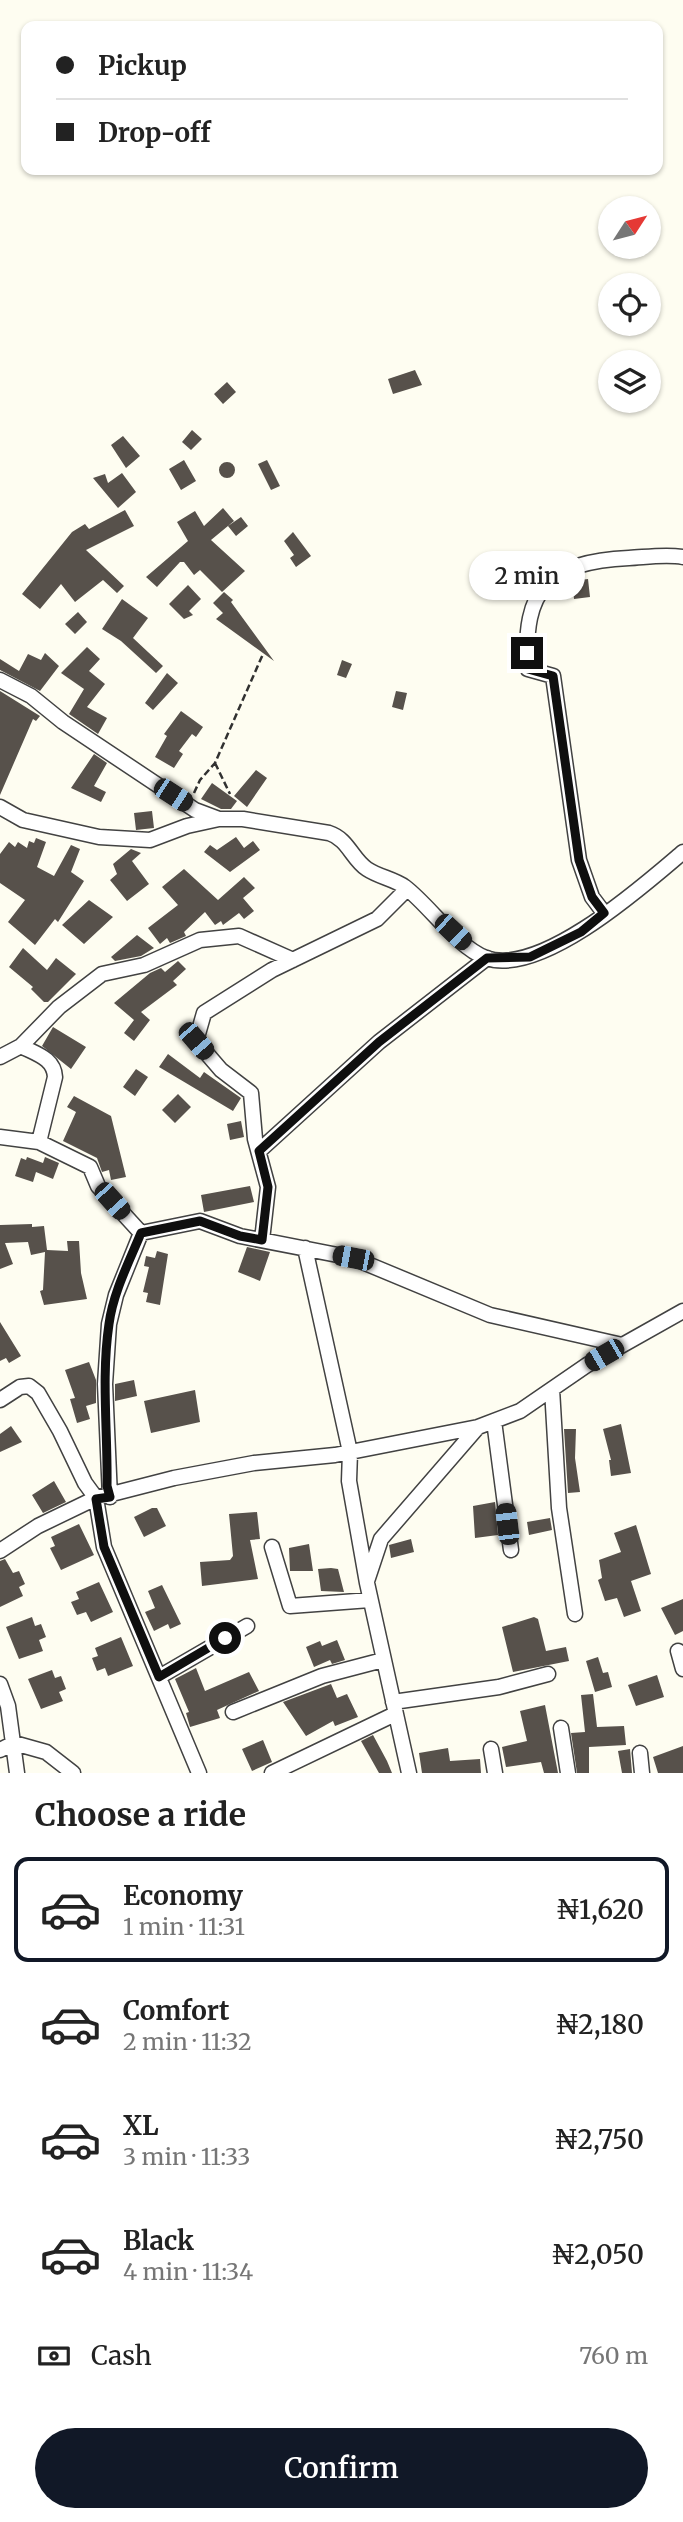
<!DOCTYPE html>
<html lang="en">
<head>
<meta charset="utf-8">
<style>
	:root { --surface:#fff; --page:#f6f6f6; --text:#222; --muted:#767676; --line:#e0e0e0; --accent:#111827 }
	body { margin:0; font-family:Merriweather,serif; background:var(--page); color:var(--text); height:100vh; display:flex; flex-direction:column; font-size:26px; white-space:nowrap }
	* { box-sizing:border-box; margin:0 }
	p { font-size:23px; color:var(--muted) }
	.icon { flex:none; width:38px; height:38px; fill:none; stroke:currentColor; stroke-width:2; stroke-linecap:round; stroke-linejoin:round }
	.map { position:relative; height:1773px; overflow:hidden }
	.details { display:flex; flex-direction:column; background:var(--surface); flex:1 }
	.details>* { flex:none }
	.guide { position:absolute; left:21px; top:21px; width:642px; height:154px; border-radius:14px; box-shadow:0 2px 5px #0004; display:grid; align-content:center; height:154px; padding:0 35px; background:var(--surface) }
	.needle { width:46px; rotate:54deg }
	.tools { position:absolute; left:598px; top:196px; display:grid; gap:14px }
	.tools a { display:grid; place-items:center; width:63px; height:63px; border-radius:50%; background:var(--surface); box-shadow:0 2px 5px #0004; font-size:35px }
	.end { position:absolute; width:32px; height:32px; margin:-16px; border:9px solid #0f0f0f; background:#fff; box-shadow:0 0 0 4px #fff }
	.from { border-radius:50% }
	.bubble { position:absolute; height:49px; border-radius:24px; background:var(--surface); box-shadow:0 2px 5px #0004; font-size:23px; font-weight:600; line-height:49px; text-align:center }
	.car { position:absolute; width:21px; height:42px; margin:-21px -10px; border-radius:9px; box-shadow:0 0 5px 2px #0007; background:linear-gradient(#222 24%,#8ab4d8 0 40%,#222 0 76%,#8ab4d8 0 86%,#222 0) }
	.guide b { display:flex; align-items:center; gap:24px; height:66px; font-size:26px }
	.guide b+b { border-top:2px solid var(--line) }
	.guide i { width:18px; height:18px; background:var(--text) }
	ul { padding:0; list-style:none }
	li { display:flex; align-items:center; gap:21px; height:105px; margin:0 14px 10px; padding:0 21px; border:4px solid transparent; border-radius:14px }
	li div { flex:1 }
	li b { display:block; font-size:26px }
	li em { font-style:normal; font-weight:600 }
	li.on { border-color:var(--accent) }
	li>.icon { width:63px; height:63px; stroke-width:1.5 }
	h2 { padding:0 35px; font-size:32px; line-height:84px }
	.pay { display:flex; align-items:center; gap:18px; height:77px; padding:0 35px; font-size:26px }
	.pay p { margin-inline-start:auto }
	.cta { display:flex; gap:14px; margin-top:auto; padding:14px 35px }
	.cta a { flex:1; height:80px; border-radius:42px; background:var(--accent); color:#fff; font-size:28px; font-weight:600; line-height:80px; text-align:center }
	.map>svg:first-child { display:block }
	.building { fill:#57514b }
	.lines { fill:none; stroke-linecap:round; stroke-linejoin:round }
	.minor-casing { stroke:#424242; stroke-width:17 }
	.path { stroke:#313131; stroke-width:2.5; stroke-dasharray:7 3.5; stroke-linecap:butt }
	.minor { stroke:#fff; stroke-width:14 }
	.route { stroke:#0f0f0f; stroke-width:9 }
</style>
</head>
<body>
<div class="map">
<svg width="683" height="1773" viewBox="0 0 683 1773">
	<rect width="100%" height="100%" fill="#fefdf1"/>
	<!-- building -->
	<path class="building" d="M415 370 422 385 393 394 388 379Z
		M227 382 236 392 223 404 214 394Z
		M192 430 202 439 191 450 182 442Z
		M123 436 140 456 126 468 111 445Z
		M184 460 196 481 181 490 169 469Z
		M267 460 280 486 271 490 258 464Z
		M219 470a8 8 0 1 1 16 0a8 8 0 1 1-16 0Z
		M122 473 136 492 118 508 93 478 105 474 108 483Z
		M223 508 234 521 211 540 245 571 222 592 200 570 194 575 184 562H180L157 587 146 577 188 541 177 522 195 511 204 526Z
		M125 510 134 526 86 550 124 586 117 593 103 580 75 602 61 584 40 609 22 594 72 532 85 524 89 529Z
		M241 517 248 526 236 536 228 526Z
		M293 532 311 556 296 567 290 558 294 555 284 541Z
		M588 579 590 597 574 599 572 581Z
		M188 585 201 599 189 611 193 615 184 619 169 604Z
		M224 592 233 600 231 602 274 661 216 619 223 613 213 603Z
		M122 599 148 618 133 638 163 666 156 673 121 641 102 629Z
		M78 612 87 622 75 634 65 624Z
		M87 647 100 659 89 671 105 684 87 707 107 718 98 734 69 714 84 689 61 673Z
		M45 653 59 666 40 691 0 670V659L19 671 28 654 41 660Z
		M342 660 352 664 346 678 337 675Z
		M167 673 178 683 153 710 145 703Z
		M0 691 40 716 36 721 33 719 0 795Z
		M396 691 407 693 403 710 392 707Z
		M181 711 203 727 196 737 192 734 179 751 183 754 174 768 155 757 167 736 164 734Z
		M94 754 107 763 94 786 106 792 101 802 71 788Z
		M256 770 267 778 247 807 234 796Z
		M212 783 237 801 231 809H221L201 799Z
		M152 811 154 828 136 830 134 813Z
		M236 837 244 848 253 841 260 850 230 872 204 852 210 845 217 850Z
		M36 838 46 842 37 867 54 876 71 845 80 849 71 872 84 881 58 922 55 919 35 945 8 922 25 900 0 883V854L9 842 15 847 18 842 27 848 29 841 34 843Z
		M131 849 141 853 132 861 149 884 127 901 110 880 117 874 113 864Z
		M184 869 218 900 244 877 255 888 243 898 254 911 244 919 239 913 223 925 221 921 215 925 205 912 184 932 186 936 170 943 167 938 160 944 148 928 178 905 162 887Z
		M89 900 113 917 84 944 62 925Z
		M137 935 154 948 141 956 115 961 111 957Z
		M23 948 47 970 56 958 76 974 48 1002H44L31 989 33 987 9 967Z
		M178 961 186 969 173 981 177 985 141 1012 150 1020 134 1041 124 1033 134 1020 114 1003 150 973 161 968 165 972Z
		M53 1027 86 1047 71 1069 42 1046Z
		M168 1054 200 1078 204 1072 241 1098 233 1111 159 1067Z
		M136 1069 148 1077 135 1096 123 1087Z
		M178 1094 191 1107 175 1123 162 1110Z
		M74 1096 111 1116 126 1177 111 1180 109 1170 102 1172 97 1158 63 1141 76 1112 67 1107Z
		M241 1121 244 1137 230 1140 227 1124Z
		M27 1157 43 1163 45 1157 59 1163 53 1179 36 1172 33 1182 15 1176 21 1158 26 1160Z
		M250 1186 254 1202 204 1212 201 1195Z
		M32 1224V1227L44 1226 47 1250 68 1251 67 1241H79L81 1273 87 1299 44 1305 40 1291 43 1290 45 1252 31 1255 28 1242 5 1243 13 1264 0 1269V1225Z
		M247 1247 270 1252 260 1281 238 1272Z
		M157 1251 168 1254 160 1305 146 1302 148 1293 143 1292 149 1267 144 1266 146 1256 155 1258Z
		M0 1322 21 1356 9 1363 6 1358 0 1361Z
		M89 1362 96 1380V1403L86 1406 90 1419 77 1423 70 1399 75 1398 65 1370Z
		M134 1380 137 1396 115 1401V1384Z
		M195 1390 200 1422 151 1433 144 1401Z
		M621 1424 631 1473 611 1476 609 1460H611L603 1429Z
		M11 1426 22 1442 0 1452V1434Z
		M564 1429H576L575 1458 580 1492 568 1493Z
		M54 1481 66 1502 43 1513 32 1495Z
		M495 1502 498 1535 475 1538 473 1506Z
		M152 1508H157L166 1526 144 1537 134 1517Z
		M257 1512 260 1539 250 1540 258 1579 202 1586 200 1562 230 1560 233 1556 229 1514Z
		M550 1518 552 1530 529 1535 527 1522Z
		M79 1524 94 1555 61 1570 50 1548 55 1546 51 1537Z
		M636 1525 651 1574 631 1581 641 1611 624 1617 617 1598 605 1601 598 1580 602 1578 599 1560 621 1552 614 1533Z
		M411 1539 414 1552 391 1558 389 1545Z
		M309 1544 313 1571H290L289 1548Z
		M5 1559 13 1573 19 1571 25 1584 19 1587 23 1596 0 1607V1561Z
		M331 1568 338 1569 344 1592 321 1591 318 1569Z
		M99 1582 113 1612 91 1622 86 1612 77 1615 71 1602 79 1599 76 1592Z
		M162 1585 181 1624 170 1629 168 1624 154 1631 145 1612 155 1608 148 1591Z
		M683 1599V1631L675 1635 661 1608Z
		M32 1617 35 1626 41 1624 46 1637 39 1640 43 1651 19 1659 6 1627Z
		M534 1617 538 1619 546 1651 566 1647 569 1661 513 1672 502 1627Z
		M121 1637 133 1666 108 1676 105 1668 97 1671 92 1658 98 1656 95 1648Z
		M337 1640 345 1660 332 1664 330 1660 314 1667 306 1647 320 1641 322 1646Z
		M598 1657 603 1673 608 1672 612 1687 595 1692 586 1661Z
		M196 1668 205 1691 249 1672 259 1691 217 1710 220 1718 190 1727 186 1713 189 1712 175 1679Z
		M52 1670 55 1678 61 1676 66 1689 59 1692 63 1701 41 1709 28 1679Z
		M657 1675 664 1697 636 1706 628 1685Z
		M331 1684 337 1698 347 1694 358 1717 335 1726 333 1721 306 1736 283 1702Z
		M593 1694 597 1727 624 1726 626 1745 589 1747V1773H577L571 1733 585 1732 581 1695Z
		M545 1705 558 1773H544L541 1762 506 1767 502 1747 527 1741 520 1711Z
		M373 1735 387 1761 392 1773H379L361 1741Z
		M263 1740 272 1762 252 1771 242 1749Z
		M683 1746V1773H658L653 1757Z
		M448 1748 450 1761 480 1759 481 1773H422L419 1753Z
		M630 1749 632 1773H622L618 1751Z"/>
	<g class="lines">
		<!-- minor casing -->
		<g class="minor-casing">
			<path id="minor" d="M0 680 31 696 63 722 195 810 219 819
				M0 807 23 820 99 837 150 840 187 826 219 819H243L329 833C348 839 352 859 367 869 379 877 394 879 405 887 430 906 457 947 486 958 541 977 643 886 683 852
				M604 913 592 897 579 860 553 676 528 669C522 588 549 562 629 558 647 557 666 554 683 557
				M21 1046C36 1054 54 1058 55 1077L39 1142
				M0 1057 21 1046 59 1007 102 974 144 965 200 940 239 936 293 960
				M0 1137 39 1142 90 1167 98 1186 141 1233 200 1221 240 1236 353 1258 490 1315 622 1345
				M259 1151 379 1042 487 958
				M262 1240 268 1187 255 1139 251 1093 221 1070 196 1041 204 1013 272 970 377 919 407 889
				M305 1248 350 1452 349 1481 367 1583 409 1773
				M552 1389 559 1508 575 1614
				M0 1400 20 1387 29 1386 38 1393 60 1431 85 1483 96 1498 104 1547 199 1773
				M494 1421 511 1550
				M110 1497 105 1384 109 1324 116 1295 141 1233
				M272 1547 290 1606 370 1600
				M0 1551 38 1526 96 1498 174 1478 254 1463 335 1455 478 1427 520 1411 587 1365 683 1311
				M367 1581 381 1539 478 1427
				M678 1651 683 1669
				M159 1677 247 1626
				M0 1684 8 1706 17 1773
				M393 1702 499 1687 548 1674
				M233 1712 322 1676 383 1660
				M561 1728 568 1773
				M491 1749 495 1773
				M0 1750 14 1743 46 1752 73 1773
				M640 1753 642 1773
				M272 1773 395 1714"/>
		</g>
		<!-- path -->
		<path class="path" d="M215 763 230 794
			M194 793 200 780 215 763 263 654"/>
		<!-- minor -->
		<use href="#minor" class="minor"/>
	</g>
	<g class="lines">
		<!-- route -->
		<path class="route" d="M225 1638 159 1677 104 1547 96 1499 110 1497 107 1486C108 1433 101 1378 109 1324 113 1293 129 1262 141 1233L200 1221 240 1236 262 1240 268 1187 259 1151 379 1042 487 958 530 957 581 932 604 913 592 897 579 860 553 676 528 669 527 653"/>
	</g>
</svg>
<div class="tools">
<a><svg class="needle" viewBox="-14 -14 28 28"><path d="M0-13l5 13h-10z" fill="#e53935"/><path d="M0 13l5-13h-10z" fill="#767676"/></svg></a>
<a><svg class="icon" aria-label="locate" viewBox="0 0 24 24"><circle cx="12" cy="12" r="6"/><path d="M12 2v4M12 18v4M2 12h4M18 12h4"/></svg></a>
<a><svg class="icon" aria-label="layers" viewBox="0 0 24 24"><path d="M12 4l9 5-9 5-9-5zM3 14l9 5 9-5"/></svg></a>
</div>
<i class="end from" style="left:225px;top:1638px"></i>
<i class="end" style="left:527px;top:653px"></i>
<div class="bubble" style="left:469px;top:551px;width:116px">2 min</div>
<i class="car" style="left:173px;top:795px;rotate:123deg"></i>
<i class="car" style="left:453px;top:932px;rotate:133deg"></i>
<i class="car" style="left:196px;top:1041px;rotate:139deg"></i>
<i class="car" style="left:112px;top:1201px;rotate:138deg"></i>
<i class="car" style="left:353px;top:1258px;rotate:281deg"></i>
<i class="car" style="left:604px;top:1355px;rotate:240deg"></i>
<i class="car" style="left:507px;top:1524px;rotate:353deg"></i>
<div class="guide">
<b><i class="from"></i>Pickup</b>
<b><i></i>Drop-off</b>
</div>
</div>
<section class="details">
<h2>Choose a ride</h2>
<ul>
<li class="on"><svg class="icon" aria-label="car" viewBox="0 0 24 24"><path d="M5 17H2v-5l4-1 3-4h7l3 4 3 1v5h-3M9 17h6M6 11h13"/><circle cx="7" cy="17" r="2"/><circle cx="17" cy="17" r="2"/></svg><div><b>Economy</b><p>1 min · 11:31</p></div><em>₦1,620</em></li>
<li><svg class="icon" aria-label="car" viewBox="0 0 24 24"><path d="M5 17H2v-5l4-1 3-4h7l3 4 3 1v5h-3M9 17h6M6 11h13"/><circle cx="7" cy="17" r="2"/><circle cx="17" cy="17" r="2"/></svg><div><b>Comfort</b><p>2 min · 11:32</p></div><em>₦2,180</em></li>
<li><svg class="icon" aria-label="car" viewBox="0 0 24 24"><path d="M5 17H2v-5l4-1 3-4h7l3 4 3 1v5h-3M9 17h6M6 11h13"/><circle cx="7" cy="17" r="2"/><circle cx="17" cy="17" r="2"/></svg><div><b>XL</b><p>3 min · 11:33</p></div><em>₦2,750</em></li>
<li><svg class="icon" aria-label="car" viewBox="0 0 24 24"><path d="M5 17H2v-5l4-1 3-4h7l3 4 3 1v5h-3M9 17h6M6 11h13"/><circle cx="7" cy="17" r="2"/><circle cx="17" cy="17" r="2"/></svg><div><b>Black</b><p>4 min · 11:34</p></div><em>₦2,050</em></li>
</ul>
<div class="pay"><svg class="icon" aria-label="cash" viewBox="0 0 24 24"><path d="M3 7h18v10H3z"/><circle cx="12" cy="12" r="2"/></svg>Cash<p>760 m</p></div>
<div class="cta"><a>Confirm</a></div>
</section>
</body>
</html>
